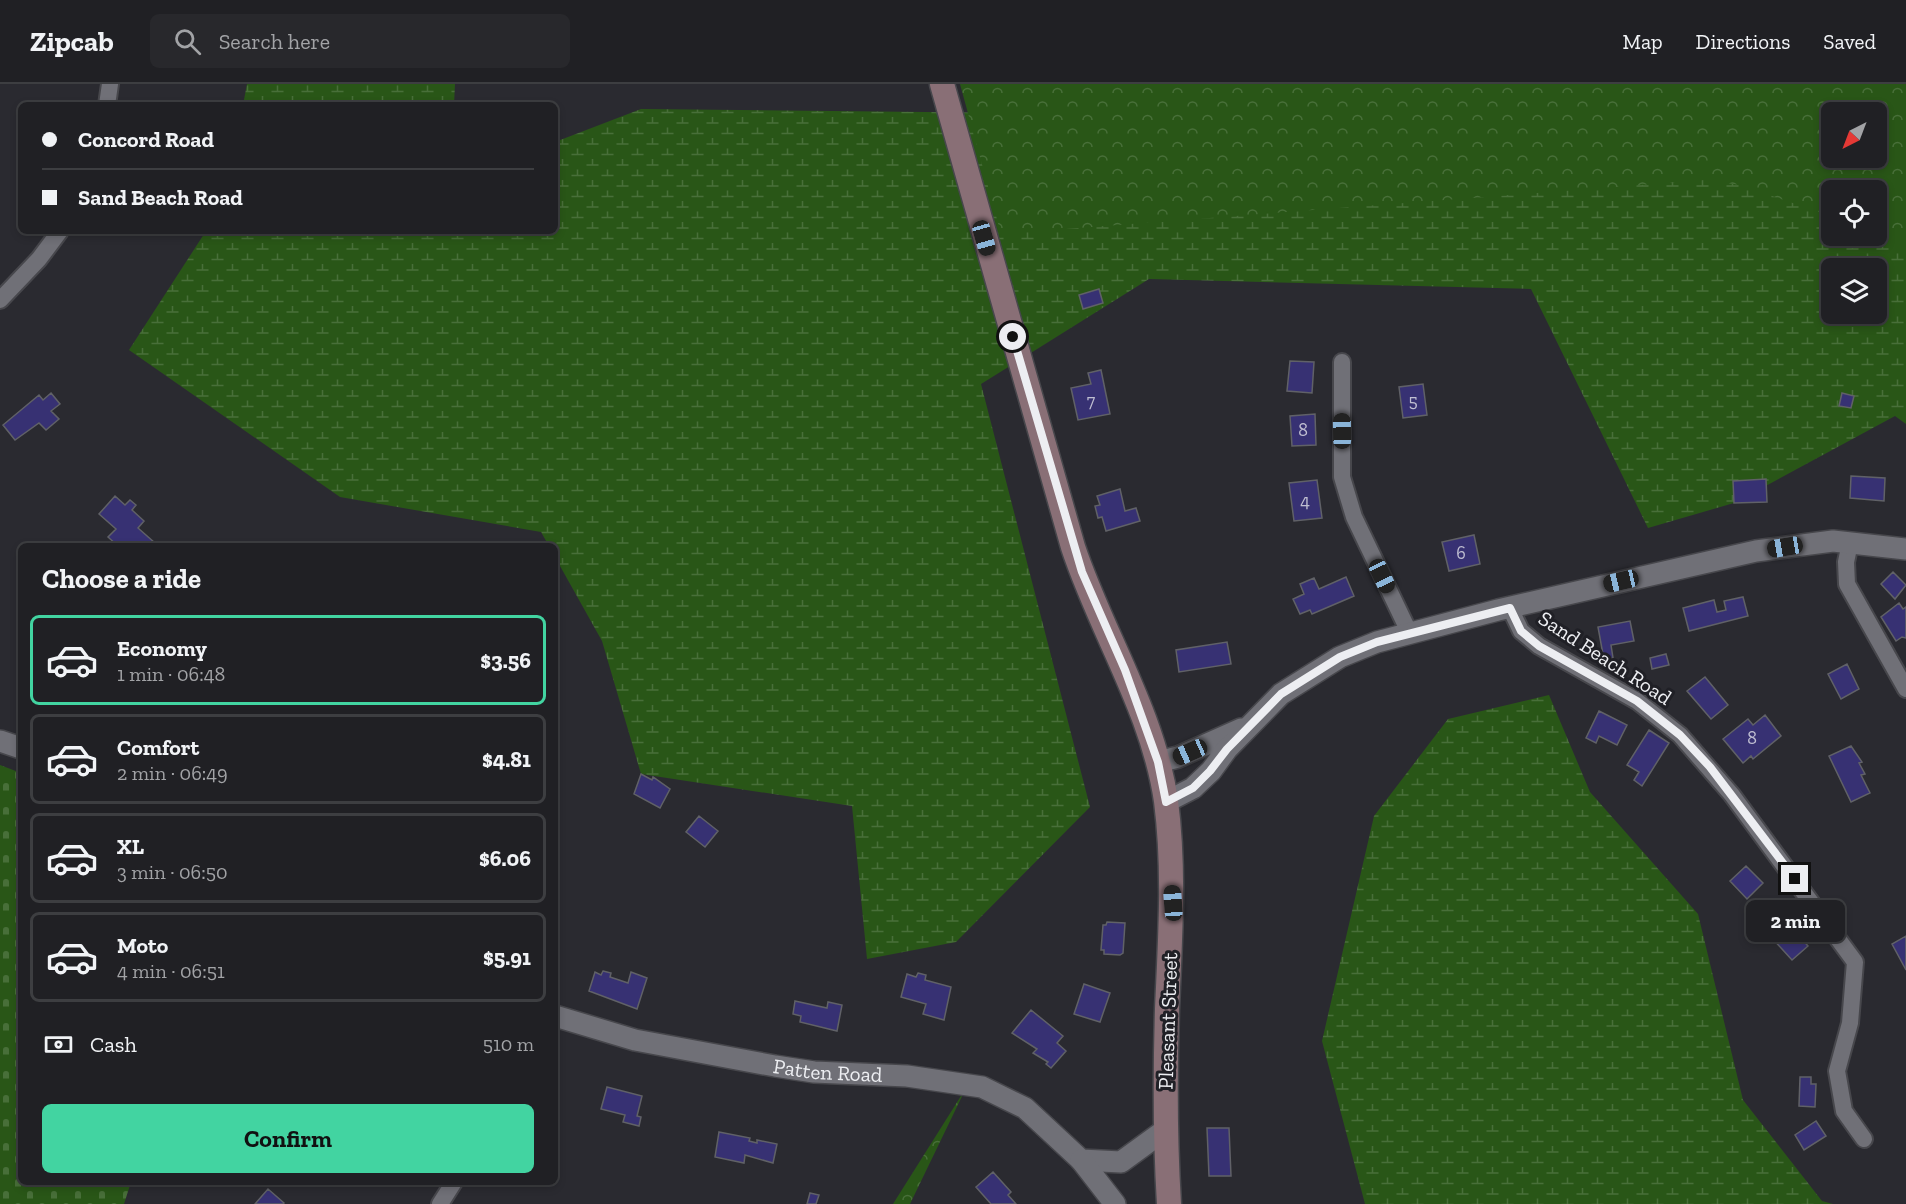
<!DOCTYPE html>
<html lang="en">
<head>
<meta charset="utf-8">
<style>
	:root { --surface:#202024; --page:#28282c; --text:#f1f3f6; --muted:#a2a3a6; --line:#3d3e41; --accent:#42d4a1 }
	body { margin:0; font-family:"Zilla Slab",serif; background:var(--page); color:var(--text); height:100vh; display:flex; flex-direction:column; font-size:22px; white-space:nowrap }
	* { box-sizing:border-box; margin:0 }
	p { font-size:20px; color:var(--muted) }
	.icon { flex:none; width:33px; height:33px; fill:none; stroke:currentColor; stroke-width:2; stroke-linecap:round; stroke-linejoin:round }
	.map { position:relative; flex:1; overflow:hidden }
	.details { position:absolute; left:18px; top:459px; width:540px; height:642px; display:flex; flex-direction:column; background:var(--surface); border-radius:9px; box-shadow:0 3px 9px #0003,0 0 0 2px var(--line) }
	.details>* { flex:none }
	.top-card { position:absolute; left:18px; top:18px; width:540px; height:132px; border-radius:9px; box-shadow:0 3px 9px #0003,0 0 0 2px var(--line); display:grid; align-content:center; height:132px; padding:0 24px; background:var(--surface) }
	.needle { width:39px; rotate:222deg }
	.buttons { position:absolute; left:1821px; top:18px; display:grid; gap:12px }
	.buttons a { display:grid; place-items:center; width:66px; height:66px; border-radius:9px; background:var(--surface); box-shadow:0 3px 9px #0003,0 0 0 2px var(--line); font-size:30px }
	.end { position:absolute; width:27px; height:27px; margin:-14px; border:8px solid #edeef2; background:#111; box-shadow:0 0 0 3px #111 }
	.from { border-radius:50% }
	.bubble { position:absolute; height:42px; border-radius:9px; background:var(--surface); box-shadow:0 3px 9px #0003,0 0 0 2px var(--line); font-size:20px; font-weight:700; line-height:42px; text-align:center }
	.car { position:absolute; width:18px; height:36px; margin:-18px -9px; border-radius:8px; box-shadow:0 0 4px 2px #0007; background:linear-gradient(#222 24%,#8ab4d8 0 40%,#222 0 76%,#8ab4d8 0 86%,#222 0) }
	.top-card b { display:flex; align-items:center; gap:21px; height:57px; font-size:22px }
	.top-card b+b { border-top:2px solid var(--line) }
	.top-card i { width:15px; height:15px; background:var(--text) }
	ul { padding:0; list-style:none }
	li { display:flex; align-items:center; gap:18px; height:90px; margin:0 12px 9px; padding:0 12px; border:3px solid var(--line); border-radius:9px }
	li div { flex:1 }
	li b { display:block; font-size:22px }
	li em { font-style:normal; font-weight:700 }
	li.current { border-color:var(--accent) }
	li>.icon { width:54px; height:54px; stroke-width:1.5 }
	h2 { padding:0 24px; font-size:27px; line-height:72px }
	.pay { display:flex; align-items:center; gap:15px; height:66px; padding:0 24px; font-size:22px }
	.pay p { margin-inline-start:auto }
	.cta { display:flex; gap:12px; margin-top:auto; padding:12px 24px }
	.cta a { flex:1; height:69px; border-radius:9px; background:var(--accent); color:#111; font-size:24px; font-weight:700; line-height:69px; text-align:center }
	header { display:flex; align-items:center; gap:36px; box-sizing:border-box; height:84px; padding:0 30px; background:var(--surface); border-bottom:2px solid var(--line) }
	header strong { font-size:28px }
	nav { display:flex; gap:33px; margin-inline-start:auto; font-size:21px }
	.search { width:420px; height:54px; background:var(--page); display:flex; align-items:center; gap:15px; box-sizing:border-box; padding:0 21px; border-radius:9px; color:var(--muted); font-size:22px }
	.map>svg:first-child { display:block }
	.wetland { fill:url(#wetland-marsh); fill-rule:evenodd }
	.cemetery { fill:url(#cemetery-stones) }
	.park { fill:url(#park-crowns); fill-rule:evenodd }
	.building { fill:#373173; stroke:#606167; stroke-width:1.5 }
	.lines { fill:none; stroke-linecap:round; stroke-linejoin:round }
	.minor-casing { stroke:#47474c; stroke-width:20 }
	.tertiary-casing { stroke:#47474c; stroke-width:24 }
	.secondary-casing { stroke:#47474c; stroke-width:27 }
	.minor { stroke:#707077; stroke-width:16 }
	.tertiary { stroke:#707077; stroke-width:21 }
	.secondary { stroke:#896f76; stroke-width:24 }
	.route { stroke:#edeef2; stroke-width:8 }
	.labels { text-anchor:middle; stroke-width:6; stroke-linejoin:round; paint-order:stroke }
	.number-label { font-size:18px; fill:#c0bfd2 }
	.street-label { font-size:21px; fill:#edeef2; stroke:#202026 }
</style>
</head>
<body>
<header>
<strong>Zipcab</strong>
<div class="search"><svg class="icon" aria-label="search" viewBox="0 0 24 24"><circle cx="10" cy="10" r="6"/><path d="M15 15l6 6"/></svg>Search here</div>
<nav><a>Map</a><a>Directions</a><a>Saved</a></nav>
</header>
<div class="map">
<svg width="1906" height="1120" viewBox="0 0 1906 1120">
	<defs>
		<pattern id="wetland-marsh" width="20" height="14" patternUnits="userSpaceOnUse" patternTransform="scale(1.5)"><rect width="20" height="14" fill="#295617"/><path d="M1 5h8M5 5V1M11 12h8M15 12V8" fill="none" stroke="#486f39"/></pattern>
		<pattern id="cemetery-stones" width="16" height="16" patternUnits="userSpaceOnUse" patternTransform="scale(1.5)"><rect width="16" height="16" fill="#295617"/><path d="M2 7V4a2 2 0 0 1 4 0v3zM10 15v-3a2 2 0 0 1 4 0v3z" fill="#486f39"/></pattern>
		<pattern id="park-crowns" width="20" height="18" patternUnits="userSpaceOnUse" patternTransform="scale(1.5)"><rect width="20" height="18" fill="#295617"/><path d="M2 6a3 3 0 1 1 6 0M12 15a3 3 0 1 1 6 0" fill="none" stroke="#486f39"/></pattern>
	</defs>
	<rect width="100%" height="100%" fill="#2a2a30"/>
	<!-- wetland -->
	<path class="wetland" d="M247 0H455L454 21H243Z
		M1149 0H1906V340L1895 332 1734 419 1648 444 1531 205 1149 195 981 300 1090 723 956 858 867 875 852 722 641 690 602 557 555 473V462H549L541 448 340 413 129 266 206 147H555V58L641 25 1107 30ZM1832 28H1876V74H1832ZM1832 106H1876V152H1832ZM1832 184H1876V230H1832Z
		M1549 611 1590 708 1698 830 1743 1016 1822 1117 1833 1120H1365L1322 957 1374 732 1448 635Z"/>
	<!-- cemetery -->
	<path class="cemetery" d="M0 681 21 689V1098H131L124 1120H0Z"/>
	<!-- park -->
	<path class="park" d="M960 0H1906V169L1877 150 1876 106H1832L1831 132 1740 101 1705 96 1001 150ZM1832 28H1876V74H1832Z
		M966 1004 910 1120H893Z"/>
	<!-- building -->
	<path class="building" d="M1099 205 1103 219 1083 225 1079 211Z
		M1290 277 1314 278 1312 309 1287 307Z
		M1101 286 1110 330 1078 336 1071 304 1091 300 1088 289Z
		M1423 300 1427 331 1403 334 1399 303Z
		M51 309 60 320 51 327 59 335 46 346 39 339 15 356 3 341 39 311 43 316Z
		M1842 309 1854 312 1851 324 1839 322Z
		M1315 330 1316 361 1292 362 1290 332Z
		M1851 392 1885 394 1884 417 1850 414Z
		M1766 395 1767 418 1734 419 1733 397Z
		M1317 396 1322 434 1294 437 1289 399Z
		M1120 405 1125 427 1136 424 1140 437 1106 447 1102 433 1098 434 1095 422 1100 421 1097 412Z
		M115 412 125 421 130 416 136 421 132 426 144 437 138 444 155 459 152 462 123 460 118 462 108 453 116 445 99 430Z
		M1474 451 1480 480 1449 487 1442 458Z
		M1893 488 1906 501 1895 515 1881 500Z
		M1346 493 1354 512 1312 530 1310 526 1300 530 1293 515 1304 510 1300 500 1314 494 1319 505Z
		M1743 513 1748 532 1689 547 1683 524 1714 516 1717 528 1726 526 1724 517Z
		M1899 519 1903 525 1906 523V554L1902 553 1896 557 1881 533Z
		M1630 537 1634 557 1611 561 1613 574 1604 576 1598 543Z
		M1227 558 1231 580 1179 588 1176 566Z
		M1666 570 1669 581 1652 585 1650 574Z
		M1847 580 1859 605 1841 615 1828 590Z
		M1705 593 1728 621 1711 635 1687 607Z
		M1599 627 1627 641 1617 661 1599 652 1596 659 1586 654Z
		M1765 631 1781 652 1753 675 1751 672 1743 679 1723 655 1748 635 1753 641Z
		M1649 646 1669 659 1642 702 1634 696 1639 688 1627 681Z
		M1851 662 1862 678 1859 679 1865 690 1861 691 1870 709 1851 718 1829 672Z
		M641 690 652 696 653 693 670 705 660 724 634 710Z
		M699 732 718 747 705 763 686 748Z
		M1746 782 1763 799 1747 815 1730 797Z
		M1107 838 1125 839 1123 869 1120 871 1104 870V866H1101L1103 841H1106Z
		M1788 840 1808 862 1792 876 1772 854Z
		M1906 852V886L1892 860Z
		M603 887 611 889 610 893 628 899 631 888 647 894 637 925 589 907 595 888 601 891Z
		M918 889 926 891 925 896 951 903 944 936 923 930 926 920 901 913 907 890 916 893Z
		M1084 900 1110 909 1100 938 1074 930Z
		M795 917 827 924 828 918 842 921 837 947 800 938 801 932 793 930Z
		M1031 926 1063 952 1057 959 1066 967 1051 984 1046 980 1048 978 1033 969 1037 965 1012 949Z
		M1800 993H1811V1000H1816L1815 1023 1799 1022Z
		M607 1003 642 1012 637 1032 641 1033 639 1042 623 1038 625 1031 601 1025Z
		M1816 1037 1826 1052 1804 1066 1795 1051Z
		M1207 1044H1229L1231 1092H1209Z
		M719 1048 750 1054 749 1057 757 1059V1056L777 1060 773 1079 745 1071 744 1079 715 1073Z
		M993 1088 1011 1108 1008 1111 1016 1120H991L976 1103Z
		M268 1105 284 1119 283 1120H255Z
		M810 1109 819 1111 816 1120H807Z"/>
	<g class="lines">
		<!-- minor casing -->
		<g class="minor-casing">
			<path id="minor" d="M107 21 110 0
				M0 216 39 175 60 147
				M1342 278V393L1354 433 1410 550
				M1850 459 1846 478 1847 500 1906 605
				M1510 524 1521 547 1539 562 1637 617 1680 651 1732 711 1855 878 1850 939 1837 987 1844 1027 1864 1055
				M440 1120 454 1098"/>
		</g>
		<!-- tertiary casing -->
		<g class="tertiary-casing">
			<g id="tertiary">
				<path d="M0 657 21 664"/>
				<path d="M1158 678 1178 673 1241 645"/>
				<path d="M1166 718 1193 704 1211 687 1227 665 1281 610 1340 573 1377 558 1498 526 1756 467 1833 457 1906 465"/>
				<path id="s1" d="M555 932 635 956 775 982 814 988 907 992 982 1003 1025 1024 1081 1076 1121 1078 1165 1046"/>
				<path d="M1081 1076 1115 1120"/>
			</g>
		</g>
		<!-- secondary casing -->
		<g class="secondary-casing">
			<path id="secondary" d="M942 0 1073 463C1101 548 1153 627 1166 717 1175 787 1170 856 1167 925 1165 991 1165 1055 1169 1120"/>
		</g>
		<!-- minor -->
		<use href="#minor" class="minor"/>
		<!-- tertiary -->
		<use href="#tertiary" class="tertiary"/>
		<!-- secondary -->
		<use href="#secondary" class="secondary"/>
	</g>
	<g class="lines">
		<!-- route -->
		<path class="route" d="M1013 253 1082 488 1125 586 1158 678 1166 718 1193 704 1210 687 1227 665 1281 610 1340 573 1377 558 1510 524 1521 547 1539 562 1637 617 1680 651 1710 683 1795 795"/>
	</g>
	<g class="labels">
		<!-- number labels -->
		<g class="number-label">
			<text x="1091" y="323">7</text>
			<text x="1413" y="323">5</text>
			<text x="1303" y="352">8</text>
			<text x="1305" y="423">4</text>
			<text x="1461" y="475">6</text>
			<text x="1752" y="660">8</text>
		</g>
		<!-- street labels -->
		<g class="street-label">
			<text transform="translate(1605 574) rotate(33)" y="7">Sand Beach Road</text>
			<text transform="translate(1168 937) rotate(-88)" y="7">Pleasant Street</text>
			<text dy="7" stroke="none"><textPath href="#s1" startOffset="279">Patten Road</textPath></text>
		</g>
	</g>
</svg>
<div class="buttons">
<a><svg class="needle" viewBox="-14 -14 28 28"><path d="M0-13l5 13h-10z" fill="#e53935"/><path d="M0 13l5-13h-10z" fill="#a2a3a6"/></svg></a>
<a><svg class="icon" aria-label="locate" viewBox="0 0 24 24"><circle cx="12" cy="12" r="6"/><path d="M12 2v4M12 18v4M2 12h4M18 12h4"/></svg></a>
<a><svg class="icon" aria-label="layers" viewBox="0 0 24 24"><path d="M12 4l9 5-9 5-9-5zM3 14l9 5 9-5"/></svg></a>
</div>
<i class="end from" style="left:1013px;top:253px"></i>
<i class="end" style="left:1795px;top:795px"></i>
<div class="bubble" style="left:1746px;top:816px;width:99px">2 min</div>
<i class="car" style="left:984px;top:154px;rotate:164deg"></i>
<i class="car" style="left:1342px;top:347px;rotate:359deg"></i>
<i class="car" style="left:1785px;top:463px;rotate:261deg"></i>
<i class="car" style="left:1382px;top:492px;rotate:155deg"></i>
<i class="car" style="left:1621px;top:497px;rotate:257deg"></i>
<i class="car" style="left:1190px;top:668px;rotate:246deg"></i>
<i class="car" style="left:1173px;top:819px;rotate:356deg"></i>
<div class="top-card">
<b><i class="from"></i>Concord Road</b>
<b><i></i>Sand Beach Road</b>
</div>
<section class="details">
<h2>Choose a ride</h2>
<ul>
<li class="current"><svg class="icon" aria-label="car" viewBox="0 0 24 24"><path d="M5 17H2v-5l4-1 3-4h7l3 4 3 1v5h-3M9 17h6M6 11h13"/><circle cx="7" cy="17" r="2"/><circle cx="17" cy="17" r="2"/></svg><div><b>Economy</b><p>1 min · 06:48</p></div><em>$3.56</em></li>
<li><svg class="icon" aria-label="car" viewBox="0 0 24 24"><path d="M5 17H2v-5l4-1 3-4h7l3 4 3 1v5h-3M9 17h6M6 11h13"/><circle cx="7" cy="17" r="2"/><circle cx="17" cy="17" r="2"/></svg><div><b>Comfort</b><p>2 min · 06:49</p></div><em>$4.81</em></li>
<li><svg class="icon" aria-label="car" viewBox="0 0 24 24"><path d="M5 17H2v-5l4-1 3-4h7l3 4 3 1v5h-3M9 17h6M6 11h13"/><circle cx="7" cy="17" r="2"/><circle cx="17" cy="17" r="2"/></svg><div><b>XL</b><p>3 min · 06:50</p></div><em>$6.06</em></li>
<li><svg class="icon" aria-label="car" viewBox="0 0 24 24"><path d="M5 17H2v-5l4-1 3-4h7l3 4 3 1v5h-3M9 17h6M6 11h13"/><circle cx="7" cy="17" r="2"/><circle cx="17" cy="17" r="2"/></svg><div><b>Moto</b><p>4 min · 06:51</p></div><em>$5.91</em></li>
</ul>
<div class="pay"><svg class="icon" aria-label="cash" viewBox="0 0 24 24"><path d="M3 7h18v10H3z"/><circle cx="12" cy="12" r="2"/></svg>Cash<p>510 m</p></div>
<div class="cta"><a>Confirm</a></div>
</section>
</div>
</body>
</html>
